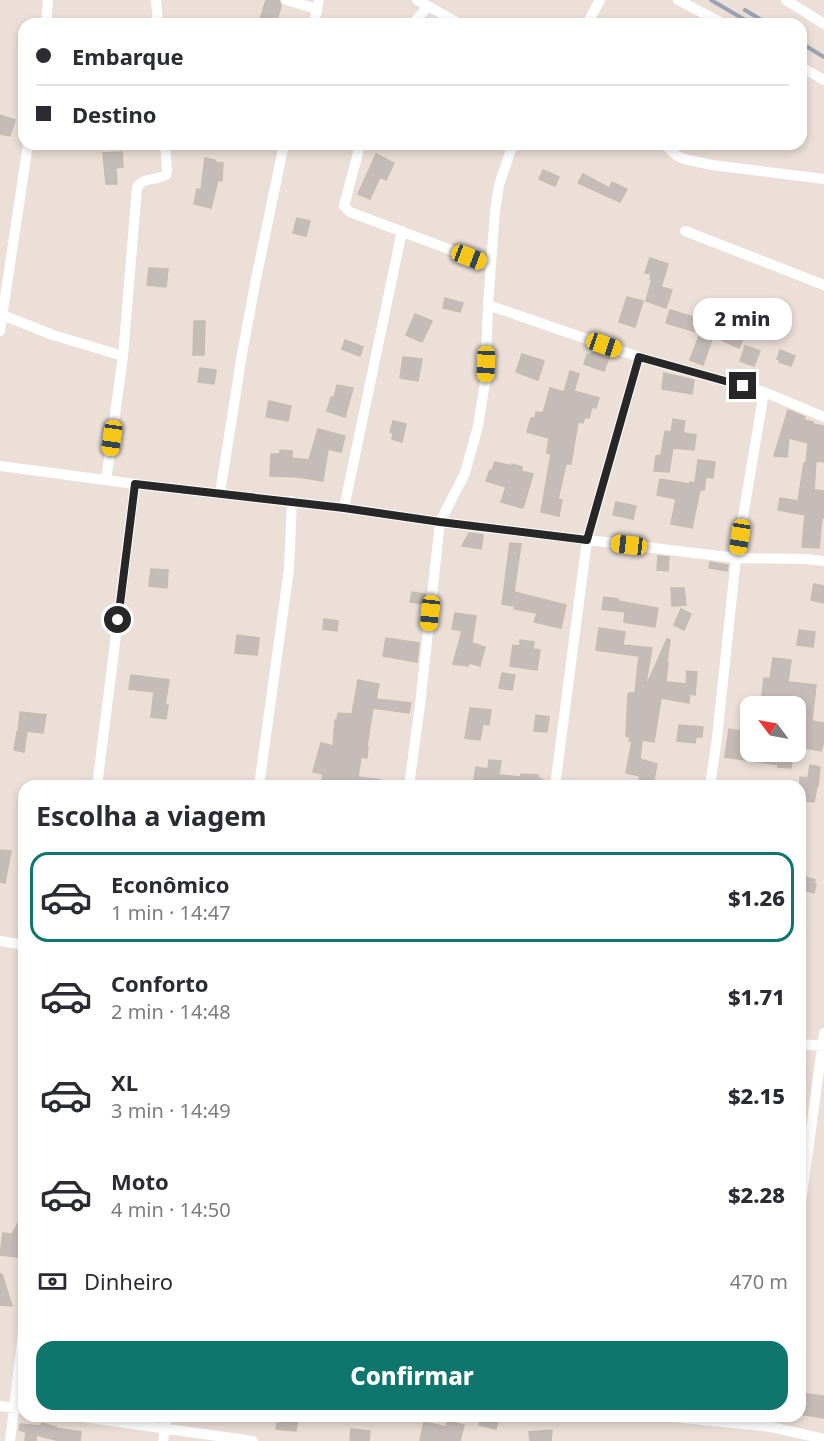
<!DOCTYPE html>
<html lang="pt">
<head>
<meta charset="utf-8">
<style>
	:root { --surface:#fff; --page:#f7f7f7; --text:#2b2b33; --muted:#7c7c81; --line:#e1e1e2; --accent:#0f766e }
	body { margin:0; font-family:"Noto Sans",sans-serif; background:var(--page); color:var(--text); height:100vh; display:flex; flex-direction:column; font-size:22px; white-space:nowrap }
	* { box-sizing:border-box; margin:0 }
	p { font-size:20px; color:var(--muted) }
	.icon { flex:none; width:33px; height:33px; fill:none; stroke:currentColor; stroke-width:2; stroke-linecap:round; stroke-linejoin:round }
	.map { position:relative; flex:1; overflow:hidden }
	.sheet { position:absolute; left:18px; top:780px; width:788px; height:642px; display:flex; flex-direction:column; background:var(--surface); border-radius:18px; box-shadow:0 3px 9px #0003 }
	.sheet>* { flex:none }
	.top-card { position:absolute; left:18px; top:18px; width:789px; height:132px; border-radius:18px; box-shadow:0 3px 9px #0003; display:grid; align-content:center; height:132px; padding:0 18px; background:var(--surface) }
	.needle { width:39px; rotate:302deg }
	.buttons { position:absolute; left:740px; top:696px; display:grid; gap:12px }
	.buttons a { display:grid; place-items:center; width:66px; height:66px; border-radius:12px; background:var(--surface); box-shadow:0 3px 9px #0003; font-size:30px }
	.end { position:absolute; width:27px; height:27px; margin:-14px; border:8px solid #272727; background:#fff; box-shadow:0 0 0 3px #fff }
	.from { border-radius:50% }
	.bubble { position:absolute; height:42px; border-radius:18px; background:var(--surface); box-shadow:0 3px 9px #0003; font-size:20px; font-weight:800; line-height:42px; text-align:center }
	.car { position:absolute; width:18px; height:36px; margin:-18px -9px; border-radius:8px; box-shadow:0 0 4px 2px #0007; background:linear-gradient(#f5c518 24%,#345 0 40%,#f5c518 0 76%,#345 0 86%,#f5c518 0) }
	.top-card b { display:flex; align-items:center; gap:21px; height:57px; font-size:22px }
	.top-card b+b { border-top:2px solid var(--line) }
	.top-card i { width:15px; height:15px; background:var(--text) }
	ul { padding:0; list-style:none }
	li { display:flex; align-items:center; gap:18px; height:90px; margin:0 12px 9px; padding:0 6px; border:3px solid transparent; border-radius:18px }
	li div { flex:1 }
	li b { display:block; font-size:22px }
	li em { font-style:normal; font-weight:800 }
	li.on { border-color:var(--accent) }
	li>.icon { width:54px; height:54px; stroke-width:1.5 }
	h2 { padding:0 18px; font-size:27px; line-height:72px }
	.pay { display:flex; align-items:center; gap:15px; height:66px; padding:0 18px; font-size:22px }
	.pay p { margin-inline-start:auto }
	.cta { display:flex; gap:12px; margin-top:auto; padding:12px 18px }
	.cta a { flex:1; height:69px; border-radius:18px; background:var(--accent); color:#fff; font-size:24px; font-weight:800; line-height:69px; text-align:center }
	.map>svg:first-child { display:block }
	.building { fill:#c6bcb7; stroke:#c6bbb1; stroke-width:1.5 }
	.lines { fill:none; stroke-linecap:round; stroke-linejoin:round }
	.minor { stroke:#fff; stroke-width:10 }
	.rail { stroke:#9aa2b3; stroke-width:4 }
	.route { stroke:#272727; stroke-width:8 }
</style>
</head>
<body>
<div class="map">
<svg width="824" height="1441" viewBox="0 0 824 1441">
	<rect width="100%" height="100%" fill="#ebdfd7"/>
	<!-- building -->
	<path class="building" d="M266 0H279L281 6 276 24 260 20Z
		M0 115 15 120 10 136 0 134Z
		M122 152 123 167 116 168 117 184H106L103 153Z
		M376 154 394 163 386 180 380 177 370 199 358 194Z
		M205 158 215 160V162L223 163 222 181 218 180 211 208 194 204 197 189 201 190Z
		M543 170 559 177 555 186 539 179Z
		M583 174 609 188 612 182 627 189 620 202 578 183Z
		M297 218 310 221 306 236 293 233Z
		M650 258 668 264 661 287 672 290 666 308 646 301 652 279H650L651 274 645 273Z
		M149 268 168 269 166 287 147 285Z
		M627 297 643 301 635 327 619 322Z
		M445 298 463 303 460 312 443 308Z
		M717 304 726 308 722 316 748 327 739 348 713 336 703 365 690 360 700 333 666 323 670 310 700 319 705 308 714 312Z
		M415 314 432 321 422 342 406 335Z
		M194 321H205L204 355H193Z
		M345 340 363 347 360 356 342 349Z
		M745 346 760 351 754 366 740 361Z
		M595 350 610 355 604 371 584 364 587 355 593 353Z
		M780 350 795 356 791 366 779 362 780 360 777 359Z
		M522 354 544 361 538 380 516 372Z
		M403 357 422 359 418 381 400 378Z
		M200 368 216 370 214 384 198 382Z
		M570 371 579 374 574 391 599 398 596 408 592 407 589 418 585 417 583 423 578 422 571 464H566L558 499 562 500 559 516 541 512 551 454 547 453 549 438 527 432 531 418H535L536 412 543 413 550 388 564 392Z
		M664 373 694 380 692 394 662 389Z
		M337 385 353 388 345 417 327 411 331 397 334 398Z
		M269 401 291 406 288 421 266 417Z
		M788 410 805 417 804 420 813 422 812 424 824 426V462L816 461 814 490 824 491V518L822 517 819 548 802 547 805 515 778 510 780 498 798 501 804 463H806L808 443 789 438 787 457 774 456Z
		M673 419 685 421 683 433 696 435 694 450 673 448 669 472 654 471 656 456 661 455 665 431 671 432Z
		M393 421 406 424 402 442 392 439 393 433 390 432Z
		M318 429 345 436 341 452 328 449 323 481 298 477 270 476 271 454H280V450L292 451V458L309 460Z
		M698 460 715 462 713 478 706 477 704 490H700L692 528 671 524 676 499 657 495 660 479 690 484V482L695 483Z
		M495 462 512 466V464L522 467 521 471 533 474 523 508 501 502 506 487 486 481 490 470 492 471Z
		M616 502 636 506 633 519 613 515Z
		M469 533 483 535 481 549 462 546Z
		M510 543 521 544 514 592 566 605 561 628 534 622 537 613 514 609 515 606 502 604Z
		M658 556 669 557 668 571 657 570Z
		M710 562 728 565 727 571 709 568Z
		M151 569 168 570 167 588 149 586Z
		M814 584 824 586V603L811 600Z
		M671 588H684L686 605 672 606Z
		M412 592 425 594 423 604 410 602Z
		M604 597 618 599V601L658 608 655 627 624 622 625 612 602 609Z
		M681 609 691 614 684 630 674 625Z
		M455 613 476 616 472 643 485 647 480 666 469 663 468 666 453 664 462 631 452 629Z
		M324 619 338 621 337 631 323 629Z
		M599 628 625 632 623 645 652 648 646 683 647 684 667 639 670 640 667 662H668L666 682 686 684 687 671 697 672 695 695 690 694 689 703 661 698 654 742 642 740 640 759 657 764 653 784 639 781 640 776 626 773 632 741H629L630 737 626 736 628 695 629 693H635L639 656 596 650Z
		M799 630 815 632 813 647 797 645Z
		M237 635 259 638 257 655 235 653Z
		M386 638 419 643 417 662 383 656Z
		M520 640 534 642 533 649 540 650 537 670 510 666 513 645 520 646Z
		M773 658 791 660 788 682 816 685 812 721 824 723V742L821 751 795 746V729L797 714H795V700L762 695 764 678 770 679Z
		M502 673 515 675 512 690 499 688Z
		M131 675 169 680 165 705H168L166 719 151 717 154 692 129 689Z
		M358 680 379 684 376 699 411 703 409 713 373 708 367 746 368 747 367 758 361 757 358 777 381 780 380 786H321L323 774 313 772 321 743 333 746 335 720H337L338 713 352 714Z
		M470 708 491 710 489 725 483 724 480 740 465 738Z
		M20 712 46 715 43 733 27 731 24 752 14 750 17 732H18Z
		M536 715 549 717 547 732 534 731Z
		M679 725 703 727 702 737H696L695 743 677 741Z
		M729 729 750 733V752H793L791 768 778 767 779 765 725 757Z
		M489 760 501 761 499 775 521 777V774L538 775V778L542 779V786H473L476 767 488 769Z
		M810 765 820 767 818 786H817L814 802 800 800V777L808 778Z
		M0 850 11 851 5 883 0 882Z
		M802 876 815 880 814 884H816L814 893 800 889Z
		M24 1212V1258L0 1255 3 1233 12 1234Z
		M0 1274H2L12 1306 0 1305Z
		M800 1393 824 1396V1418L800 1414Z
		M481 1416H499L496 1429 479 1425Z
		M278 1417 298 1419 296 1431 276 1429Z
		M447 1421 464 1425 460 1441H420L424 1422 446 1427Z
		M42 1423 56 1427 55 1428 81 1432 80 1441H60L36 1435V1441L25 1440 26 1432 19 1430 20 1424 41 1426Z
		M351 1429 370 1431 369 1441 350 1440Z
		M552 1430 551 1441H530L529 1432Z"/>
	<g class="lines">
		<!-- minor -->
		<path class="minor" d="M156 0 158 24
			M286 0 317 9
			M417 0 460 24
			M678 0 724 24
			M786 0 824 24
			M46 24 48 0
			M314 24 319 0
			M413 24 428 6
			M587 24 600 0
			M801 67 824 80
			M359 144 358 153 344 206 350 212 491 265
			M664 144 676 155 684 159 712 165 824 179
			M685 231 824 285
			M488 305 639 357 764 392 824 417
			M0 314 53 335 123 356
			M0 331 28 144
			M0 466 135 484 344 508 440 522 736 558 806 559 824 561
			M106 480 123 356 137 188C142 177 156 181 166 175L167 171 165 144
			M220 493 242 354 256 279 284 144
			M344 508 402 231
			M97 786 135 484
			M259 786 289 569 292 501
			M409 786 420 705 440 522 465 473 478 426 485 383 488 305 495 211 499 185 513 144
			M555 786 587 540 639 357
			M710 786 717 738 736 558 764 392
			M0 941 24 945
			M800 1044 824 1046
			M800 1210 824 1033
			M0 1406 24 1409
			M76 1416 253 1441
			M663 1416 771 1427 824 1439
			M10 1441 24 1325
			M163 1441 167 1416"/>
		<!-- rail -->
		<path class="rail" d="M711 0 752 24
			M745 10 768 24
			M801 43 824 57"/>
	</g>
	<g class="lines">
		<!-- route -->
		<path class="route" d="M118 620 135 484 344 508 440 522 587 540 639 357 743 386"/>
	</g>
</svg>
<div class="buttons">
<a><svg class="needle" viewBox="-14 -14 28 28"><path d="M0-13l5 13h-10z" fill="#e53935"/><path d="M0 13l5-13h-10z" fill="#7c7c81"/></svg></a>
</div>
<i class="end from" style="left:118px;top:620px"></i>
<i class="end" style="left:743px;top:386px"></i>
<div class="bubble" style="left:693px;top:298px;width:99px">2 min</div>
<i class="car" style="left:469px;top:257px;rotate:111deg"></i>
<i class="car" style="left:604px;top:345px;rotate:109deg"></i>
<i class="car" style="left:486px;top:364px;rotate:182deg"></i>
<i class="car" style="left:112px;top:438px;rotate:188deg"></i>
<i class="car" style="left:740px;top:537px;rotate:189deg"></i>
<i class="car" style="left:629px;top:545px;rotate:277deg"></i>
<i class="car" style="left:430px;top:613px;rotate:186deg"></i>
<div class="top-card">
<b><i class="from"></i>Embarque</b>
<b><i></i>Destino</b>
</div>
<section class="sheet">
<h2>Escolha a viagem</h2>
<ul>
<li class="on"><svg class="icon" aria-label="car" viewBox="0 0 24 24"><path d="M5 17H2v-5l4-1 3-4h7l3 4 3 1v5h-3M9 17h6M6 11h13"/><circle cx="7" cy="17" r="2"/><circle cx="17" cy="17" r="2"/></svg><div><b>Econômico</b><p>1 min · 14:47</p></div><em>$1.26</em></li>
<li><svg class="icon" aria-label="car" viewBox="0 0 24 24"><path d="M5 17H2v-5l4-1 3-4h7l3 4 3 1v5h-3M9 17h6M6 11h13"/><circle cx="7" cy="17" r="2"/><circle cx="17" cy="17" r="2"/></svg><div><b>Conforto</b><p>2 min · 14:48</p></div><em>$1.71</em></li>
<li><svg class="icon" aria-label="car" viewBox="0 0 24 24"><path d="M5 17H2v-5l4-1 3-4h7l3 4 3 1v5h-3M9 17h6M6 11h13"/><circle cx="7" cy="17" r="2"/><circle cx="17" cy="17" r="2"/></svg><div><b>XL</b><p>3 min · 14:49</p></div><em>$2.15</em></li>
<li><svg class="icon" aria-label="car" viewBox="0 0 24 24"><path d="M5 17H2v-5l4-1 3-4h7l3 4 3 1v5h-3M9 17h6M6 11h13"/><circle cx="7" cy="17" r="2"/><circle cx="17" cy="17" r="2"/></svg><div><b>Moto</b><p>4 min · 14:50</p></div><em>$2.28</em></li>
</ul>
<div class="pay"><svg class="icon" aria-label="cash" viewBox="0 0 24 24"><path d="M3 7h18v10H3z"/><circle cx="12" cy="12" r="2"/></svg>Dinheiro<p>470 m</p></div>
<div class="cta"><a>Confirmar</a></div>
</section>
</div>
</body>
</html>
